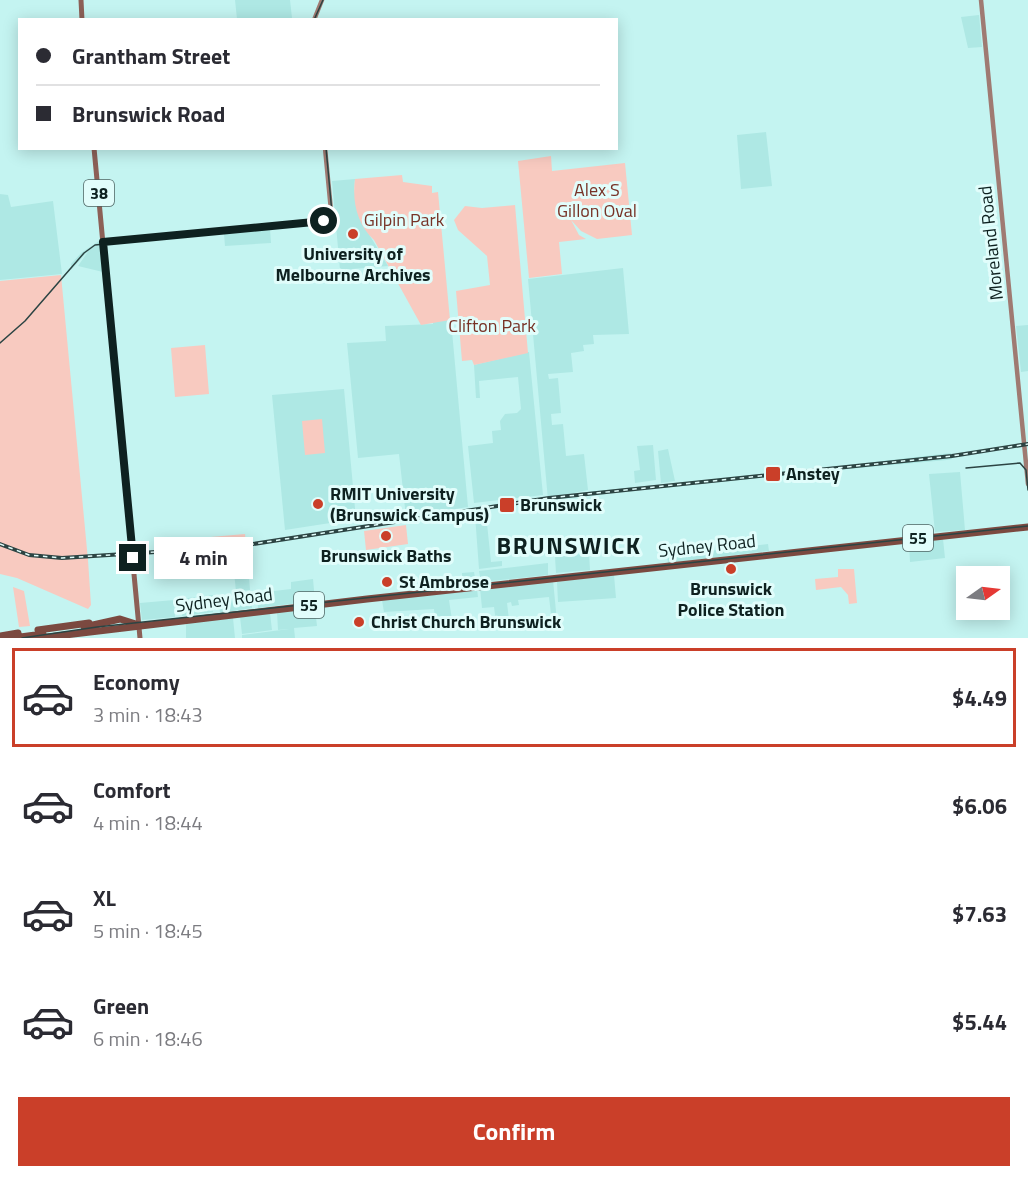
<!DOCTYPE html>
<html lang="en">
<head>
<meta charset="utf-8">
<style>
	:root { --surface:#fff; --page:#f7f7f7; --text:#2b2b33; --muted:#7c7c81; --line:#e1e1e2; --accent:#ca3f29 }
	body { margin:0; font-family:"Titillium Web",sans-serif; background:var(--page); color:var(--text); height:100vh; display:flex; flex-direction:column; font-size:22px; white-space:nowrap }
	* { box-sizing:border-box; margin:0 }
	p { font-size:20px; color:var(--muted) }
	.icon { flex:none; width:33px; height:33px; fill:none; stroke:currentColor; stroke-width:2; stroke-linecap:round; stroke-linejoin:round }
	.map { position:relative; height:638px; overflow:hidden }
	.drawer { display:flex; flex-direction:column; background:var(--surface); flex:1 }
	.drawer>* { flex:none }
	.hud { position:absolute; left:18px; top:18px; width:600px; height:132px; border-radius:0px; box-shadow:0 3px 15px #0003; display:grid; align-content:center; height:132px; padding:0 18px; background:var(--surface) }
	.needle { width:39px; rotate:76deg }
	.tools { position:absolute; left:956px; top:566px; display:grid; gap:12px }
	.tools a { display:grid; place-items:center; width:54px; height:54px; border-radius:0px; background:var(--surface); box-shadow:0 3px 15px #0003; font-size:30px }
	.end { position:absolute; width:27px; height:27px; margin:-14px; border:8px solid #0e2120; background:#fff; box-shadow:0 0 0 3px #fff }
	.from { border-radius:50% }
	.bubble { position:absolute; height:42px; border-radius:0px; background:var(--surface); box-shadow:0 3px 15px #0003; font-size:20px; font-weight:700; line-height:42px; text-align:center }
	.hud b { display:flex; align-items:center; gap:21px; height:57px; font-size:22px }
	.hud b+b { border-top:2px solid var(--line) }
	.hud i { width:15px; height:15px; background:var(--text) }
	ul { padding:10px 0 0; list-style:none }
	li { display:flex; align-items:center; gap:18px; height:99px; margin:0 12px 9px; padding:0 6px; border:3px solid transparent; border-radius:0px }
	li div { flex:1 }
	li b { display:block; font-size:22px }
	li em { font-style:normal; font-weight:700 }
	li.on { border-color:var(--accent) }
	li>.icon { width:54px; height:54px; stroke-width:1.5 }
	.primary-button { display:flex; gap:12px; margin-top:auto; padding:12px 18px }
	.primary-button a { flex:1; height:69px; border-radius:0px; background:var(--accent); color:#fff; font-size:24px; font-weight:700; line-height:69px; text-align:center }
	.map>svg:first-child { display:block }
	.built { fill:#aee8e4 }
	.green { fill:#f8cac0 }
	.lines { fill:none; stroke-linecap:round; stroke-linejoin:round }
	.secondary { stroke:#9f7a72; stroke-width:4.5 }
	.primary { stroke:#8c6057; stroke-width:5 }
	.highway { stroke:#7b4940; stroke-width:7 }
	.tram { stroke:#2c4443; stroke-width:1.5 }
	.rail-casing { stroke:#2c4443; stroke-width:4 }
	.rail { stroke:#e1fdfb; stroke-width:1.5; stroke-dasharray:4.5; stroke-linecap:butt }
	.route { stroke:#0e2120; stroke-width:8 }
	.poi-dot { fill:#ca3f29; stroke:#e1fdfb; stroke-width:2 }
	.labels { text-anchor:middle; stroke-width:6; stroke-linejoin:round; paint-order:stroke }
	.shield { fill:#e1fdfb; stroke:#4d6362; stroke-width:1.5 }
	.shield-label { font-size:16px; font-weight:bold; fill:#0e2120 }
	.park-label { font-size:18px; fill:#773226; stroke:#e1fdfb }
	.street-label { font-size:18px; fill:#0e2120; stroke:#e1fdfb }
	.poi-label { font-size:18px; font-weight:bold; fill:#0e2120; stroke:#e1fdfb; text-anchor:start }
	.district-label { font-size:24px; font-weight:bold; letter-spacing:1.5px; fill:#0e2120; stroke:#e1fdfb }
</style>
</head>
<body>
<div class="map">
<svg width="1028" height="638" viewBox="0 0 1028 638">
	<rect width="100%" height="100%" fill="#c4f4f1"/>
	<!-- built -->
	<path class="built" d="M235 0H290L292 18 237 19Z
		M979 15 982 47 968 48 961 17Z
		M766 132 772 186 741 189 737 135Z
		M355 179 354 189 360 219 388 266 340 270 332 181Z
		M0 194 8 195 11 207 53 201 62 274 0 280Z
		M270 229 271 243 225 246 224 234Z
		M99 241 103 272 78 266 89 250 71 270V264L81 253Z
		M623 268 629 334 593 335 594 344 583 345 584 351 571 353 573 372 548 374 549 379 558 378 561 413 551 414 552 425 563 424 566 456 584 454 588 490 569 494 656 485 655 488 548 500 528 279Z
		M451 320 468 507 406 517 399 454 358 458 347 343 386 341 385 326 433 324V321Z
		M1028 325V371L1021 372 1016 326Z
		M529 352 543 495 474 503 468 446 493 443 492 431 501 430 500 421 505 414 517 413 521 409 518 377 479 381 480 398H476L474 365Z
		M344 389 356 519 285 530 272 395Z
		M653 445 656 480 635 483 634 471 640 470 637 446Z
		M668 449 675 481 661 483 658 451Z
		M951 453 952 459 947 460 804 473 805 470Z
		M799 470 798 474 661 488 662 485Z
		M960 472 965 530 935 532 929 474Z
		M486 514 491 562 502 561V566L479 569 475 515Z
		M943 539 945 558 910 562 909 543Z
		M768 544 769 551 668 563 667 556Z
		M247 552 250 590 236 591 232 554Z
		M589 553 590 570 556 573 555 557Z
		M548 563V575L481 582 479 571Z
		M474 572 476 584 418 590 417 582 462 577V573Z
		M614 575 616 598 558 602 557 582Z
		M313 579 315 601 258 608 257 593 291 589V582Z
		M553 580 557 622 552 623 549 597 518 600 519 605 512 606 511 602 507 603 510 628 497 630 494 607 482 608 480 588Z
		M477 589 478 597 449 600 452 620 435 618 434 609 384 612 382 600Z
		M251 593 252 608 220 613 218 597Z
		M213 595V612L182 616 179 599Z
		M174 600 175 617 142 620 140 603Z
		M315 608 317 626 294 628 295 638H242V635L289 629 278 630 277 612Z
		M270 613 272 630 242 634 240 617Z
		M233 618 235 638H186V623Z"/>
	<!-- green -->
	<path class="green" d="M551 156 552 171 625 163 632 235 597 239 581 231 571 220 579 235 586 239 559 242 562 274 529 278 518 161Z
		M402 175 403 182 432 186V193L438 192 450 320 421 325 374 240C357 224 352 202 355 179Z
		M515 205 528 353 474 365 472 360 462 361 456 291 490 285 487 256 458 230 454 220 465 206 482 208Z
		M61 275 88 560 91 605 88 609 17 578 0 574V281Z
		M205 345 209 394 175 397 171 348Z
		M322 419 325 453 305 455 302 421Z
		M406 525 408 544 366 550 364 531Z
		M245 534 246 544 177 550 176 540Z
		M838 569H854L857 603 849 604 848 595 841 587 816 590 815 579 838 577Z
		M13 587 24 591 30 626 19 627Z"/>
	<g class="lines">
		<!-- secondary -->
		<path class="secondary" d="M981 0 1028 484
			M314 20 322 0
			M103 242 332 221 325 148"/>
		<!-- primary -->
		<path class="primary" d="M81 0 82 20
			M94 148 140 638"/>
		<!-- highway -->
		<path class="highway" d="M84 627 120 619 139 625
			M38 630 89 623
			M0 636 18 633
			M13 638 43 634
			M40 638 367 599 1028 527"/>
		<!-- tram -->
		<path class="tram" d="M314 20 323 0
			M0 343 25 321 84 253 95 245 329 220 332 213 326 148
			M966 468 1020 463 1026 470 1028 490
			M22 638 97 627 1028 526"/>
		<!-- rail casing -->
		<g class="rail-casing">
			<path id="rail" d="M0 544 29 555 62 558 234 547 549 498 952 456 1028 444"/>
		</g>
		<!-- rail -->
		<use href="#rail" class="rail"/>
	</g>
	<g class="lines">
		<!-- route -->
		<path class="route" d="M133 558 103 242 324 221"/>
	</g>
	<!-- markers -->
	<g class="poi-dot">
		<circle cx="353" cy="234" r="6"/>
		<rect x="765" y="466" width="16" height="16" rx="3"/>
		<circle cx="318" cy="504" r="6"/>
		<rect x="499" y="497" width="16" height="16" rx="3"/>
		<circle cx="386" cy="536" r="6"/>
		<circle cx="731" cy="569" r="6"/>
		<circle cx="387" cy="582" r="6"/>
		<circle cx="359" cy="622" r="6"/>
	</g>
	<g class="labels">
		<!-- shield labels -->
		<g class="shield">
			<rect x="84" y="180" width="30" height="26" rx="4.5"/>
			<rect x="903" y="525" width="30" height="26" rx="4.5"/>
			<rect x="294" y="592" width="30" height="26" rx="4.5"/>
		</g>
		<g class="shield-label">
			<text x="99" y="199">38</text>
			<text x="918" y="544">55</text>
			<text x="309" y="611">55</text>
		</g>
		<!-- park labels -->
		<g class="park-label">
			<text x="597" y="196">Alex S<tspan x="597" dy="21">Gillon Oval</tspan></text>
			<text x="404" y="226">Gilpin Park</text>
			<text x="492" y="332">Clifton Park</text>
		</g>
		<!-- street labels -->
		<g class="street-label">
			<text transform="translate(991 243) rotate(-96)" y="6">Moreland Road</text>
			<text transform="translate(707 546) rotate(-6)" y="6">Sydney Road</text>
			<text transform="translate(224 600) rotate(-7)" y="6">Sydney Road</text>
		</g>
		<!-- poi labels -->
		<g class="poi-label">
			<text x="353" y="260" text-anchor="middle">University of<tspan x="353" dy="21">Melbourne Archives</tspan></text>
			<text x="786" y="480">Anstey</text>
			<text x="330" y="500">RMIT University<tspan x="330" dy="21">(Brunswick Campus)</tspan></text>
			<text x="520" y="511">Brunswick</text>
			<text x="386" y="562" text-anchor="middle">Brunswick Baths</text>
			<text x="399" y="588">St Ambrose</text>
			<text x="731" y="595" text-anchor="middle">Brunswick<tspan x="731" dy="21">Police Station</tspan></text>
			<text x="371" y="628">Christ Church Brunswick</text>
		</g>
		<!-- district labels -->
		<g class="district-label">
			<text x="569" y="554">BRUNSWICK</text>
		</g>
	</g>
</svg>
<div class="tools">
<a><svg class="needle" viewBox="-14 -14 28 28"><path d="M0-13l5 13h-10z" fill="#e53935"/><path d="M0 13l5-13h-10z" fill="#7c7c81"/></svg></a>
</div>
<i class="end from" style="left:324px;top:221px"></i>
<i class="end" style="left:133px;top:558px"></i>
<div class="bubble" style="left:154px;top:537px;width:99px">4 min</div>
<div class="hud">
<b><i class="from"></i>Grantham Street</b>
<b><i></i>Brunswick Road</b>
</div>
</div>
<section class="drawer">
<ul>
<li class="on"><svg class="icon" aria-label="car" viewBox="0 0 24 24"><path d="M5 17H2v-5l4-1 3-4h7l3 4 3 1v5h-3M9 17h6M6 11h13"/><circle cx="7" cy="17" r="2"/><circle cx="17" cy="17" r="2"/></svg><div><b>Economy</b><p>3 min · 18:43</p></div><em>$4.49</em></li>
<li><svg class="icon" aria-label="car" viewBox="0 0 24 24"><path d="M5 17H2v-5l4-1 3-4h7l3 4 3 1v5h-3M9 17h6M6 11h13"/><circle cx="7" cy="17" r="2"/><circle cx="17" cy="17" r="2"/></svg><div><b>Comfort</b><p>4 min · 18:44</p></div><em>$6.06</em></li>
<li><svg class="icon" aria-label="car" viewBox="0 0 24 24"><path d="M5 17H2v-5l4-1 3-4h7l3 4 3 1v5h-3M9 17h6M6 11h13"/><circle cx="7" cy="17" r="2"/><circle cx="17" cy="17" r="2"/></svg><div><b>XL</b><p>5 min · 18:45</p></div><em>$7.63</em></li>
<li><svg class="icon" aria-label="car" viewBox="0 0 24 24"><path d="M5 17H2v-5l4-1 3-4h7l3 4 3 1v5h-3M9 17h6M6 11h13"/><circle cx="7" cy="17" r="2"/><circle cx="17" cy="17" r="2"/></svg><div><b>Green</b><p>6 min · 18:46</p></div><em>$5.44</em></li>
</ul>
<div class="primary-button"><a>Confirm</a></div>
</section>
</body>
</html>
